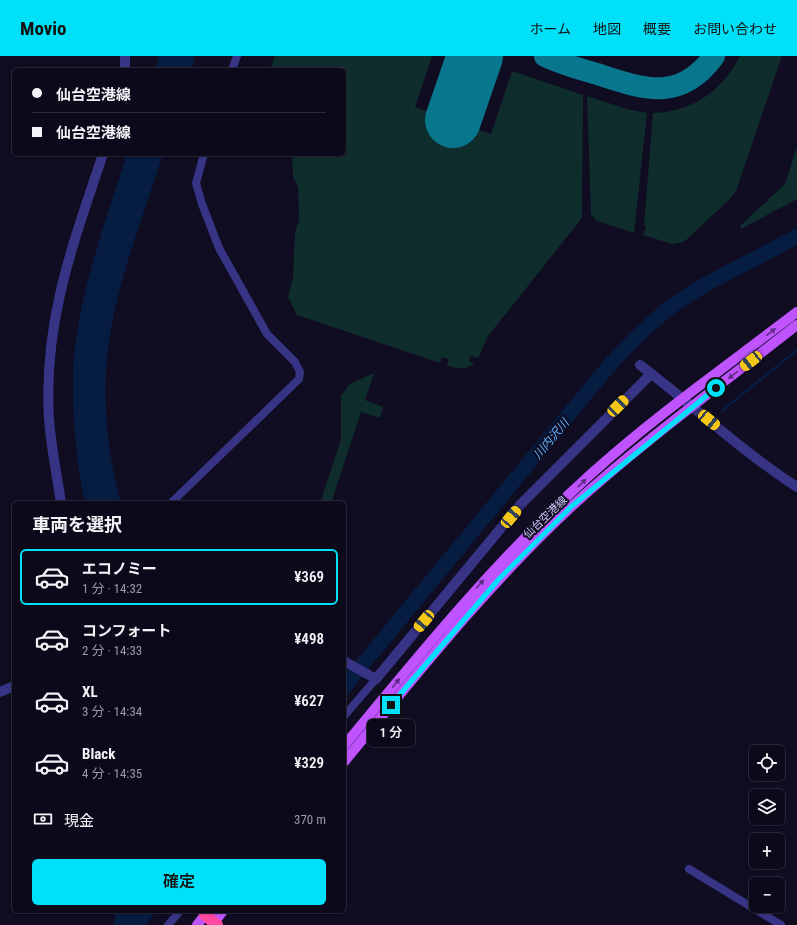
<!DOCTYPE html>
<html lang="ja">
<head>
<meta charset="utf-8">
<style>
	:root { --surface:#0c091a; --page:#151223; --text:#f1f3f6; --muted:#9a9aa2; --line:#2c2a39; --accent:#00e0f8 }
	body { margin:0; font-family:"Roboto Condensed","Noto Sans JP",sans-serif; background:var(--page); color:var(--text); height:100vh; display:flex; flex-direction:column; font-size:15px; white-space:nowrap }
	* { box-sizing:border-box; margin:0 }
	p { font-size:13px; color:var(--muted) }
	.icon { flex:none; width:22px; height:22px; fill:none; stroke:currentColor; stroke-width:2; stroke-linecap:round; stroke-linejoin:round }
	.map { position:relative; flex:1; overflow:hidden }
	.details { position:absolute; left:12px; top:445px; width:334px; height:412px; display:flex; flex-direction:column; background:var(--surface); border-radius:6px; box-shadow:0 1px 3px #0004,0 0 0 1px var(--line) }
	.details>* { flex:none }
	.top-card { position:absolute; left:12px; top:12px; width:334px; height:88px; border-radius:6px; box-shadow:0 1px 3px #0004,0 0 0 1px var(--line); display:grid; align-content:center; height:88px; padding:0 20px; background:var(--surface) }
	.tools { position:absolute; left:749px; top:689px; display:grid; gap:8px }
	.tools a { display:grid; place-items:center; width:36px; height:36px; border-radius:6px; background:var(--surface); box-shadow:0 1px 3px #0004,0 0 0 1px var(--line); font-size:20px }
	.end { position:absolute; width:18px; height:18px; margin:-9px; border:5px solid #00e0f8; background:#111; box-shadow:0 0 0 2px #111 }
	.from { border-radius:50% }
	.bubble { position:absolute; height:28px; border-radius:6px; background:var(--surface); box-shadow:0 1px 3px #0004,0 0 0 1px var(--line); font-size:13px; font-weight:600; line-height:28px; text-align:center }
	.car { position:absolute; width:12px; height:24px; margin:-12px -6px; border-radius:5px; box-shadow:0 0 3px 1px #0007; background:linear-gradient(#f5c518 24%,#345 0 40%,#f5c518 0 76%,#345 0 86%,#f5c518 0) }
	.top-card b { display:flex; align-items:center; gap:14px; height:38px; font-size:15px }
	.top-card b+b { border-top:1px solid var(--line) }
	.top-card i { width:10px; height:10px; background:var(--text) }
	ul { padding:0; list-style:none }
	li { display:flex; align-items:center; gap:12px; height:56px; margin:0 8px 6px; padding:0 12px; border:2px solid transparent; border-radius:6px }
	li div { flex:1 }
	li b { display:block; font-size:15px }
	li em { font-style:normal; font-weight:600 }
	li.current { border-color:var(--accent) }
	li>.icon { width:36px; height:36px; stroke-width:1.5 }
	h2 { padding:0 20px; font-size:18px; line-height:48px }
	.pay { display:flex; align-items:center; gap:10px; height:44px; padding:0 20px; font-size:15px }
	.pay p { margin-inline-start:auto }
	.action { display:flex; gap:8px; margin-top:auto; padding:8px 20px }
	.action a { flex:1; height:46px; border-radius:6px; background:var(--accent); color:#111; font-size:16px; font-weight:600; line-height:46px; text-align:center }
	header { display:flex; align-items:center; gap:24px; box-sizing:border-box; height:56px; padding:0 20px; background:var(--accent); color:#111 }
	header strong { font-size:19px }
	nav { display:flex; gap:22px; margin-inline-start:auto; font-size:14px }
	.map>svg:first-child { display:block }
	.green { fill:#0e2d2c }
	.water { fill:#061c41 }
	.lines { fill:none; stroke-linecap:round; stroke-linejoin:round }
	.stream { stroke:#061c41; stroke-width:2.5 }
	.river { stroke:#061c41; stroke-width:15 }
	.taxiway { stroke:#08768d; stroke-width:22 }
	.runway { stroke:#08768d; stroke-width:56 }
	.minor { stroke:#373485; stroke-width:8 }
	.tertiary { stroke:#373485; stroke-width:10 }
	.primary { stroke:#bf54ff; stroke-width:10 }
	.motorway { stroke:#ff48a0; stroke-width:12 }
	.oneway { fill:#5f2c85 }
	.route { stroke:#00e0f8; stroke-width:5 }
	.labels { text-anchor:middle; stroke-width:4; stroke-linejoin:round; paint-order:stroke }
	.street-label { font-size:11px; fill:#d3cdff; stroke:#100c22 }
	.water-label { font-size:12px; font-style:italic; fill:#5bb3ff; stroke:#100c22 }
</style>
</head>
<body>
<header>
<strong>Movio</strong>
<nav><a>ホーム</a><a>地図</a><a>概要</a><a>お問い合わせ</a></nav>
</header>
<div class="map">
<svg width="797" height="869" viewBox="0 0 797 869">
	<rect width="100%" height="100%" fill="#100c22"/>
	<!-- green -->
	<path class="green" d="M275 0H432L415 51 491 78 512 15 583 39 582 162 488 280 478 302 471 300 469 305 474 307C467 314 458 313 449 310H447L449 303 442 301 440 307 297 259 288 241 293 221 295 176 299 164 298 131 293 121 292 98H344V14H270Z
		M740 0H782L736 135 732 141 684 186 672 188 643 179 646 170 644 169 653 57C692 56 722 35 740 0Z
		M587 40 627 53 647 57 634 177 597 165 591 158Z
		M797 90V143L741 173 740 170 785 128Z
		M374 317 365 344 383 351 380 362 361 356 331 447H320L341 383V340L350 328Z"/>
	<!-- water -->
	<path class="water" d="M159 0H195L191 14H155Z
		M127 98H163C146 151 126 203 114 258 100 320 104 386 121 447H86C79 426 77 401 75 378 73 352 72 326 74 300 81 230 106 164 127 98Z
		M118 855H156L146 869H114L115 860Z"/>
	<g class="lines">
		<!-- stream -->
		<path class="stream" d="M722 355 797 294"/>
		<!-- river -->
		<path class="river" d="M344 631 608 311C628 289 648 268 672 250 711 222 756 204 797 180"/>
		<!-- taxiway -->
		<path class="taxiway" d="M545 0C561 8 580 13 597 18 643 33 680 47 714 0"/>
		<!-- runway -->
		<path class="runway" d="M453 64 475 0"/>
		<!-- minor -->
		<path class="minor" d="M232 14 237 0
			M171 447 299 323 300 316 295 306 267 278 219 192 202 148 196 127 204 98
			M344 660 376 623
			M689 813 781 869
			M168 869 180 855"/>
		<!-- tertiary -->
		<path class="tertiary" d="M125 14V0
			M640 309C693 349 741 395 797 431
			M61 447C57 419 51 391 49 363 43 266 73 188 103 98
			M344 605 376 623 520 449 651 318
			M0 636 14 630"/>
		<!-- primary -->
		<path class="primary" d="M344 690C422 595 499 501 591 418 655 360 728 309 797 256
			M344 706C417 618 488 528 572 450 643 385 722 328 797 269
			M197 869 208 855
			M212 869 223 855"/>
		<!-- motorway -->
		<path class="motorway" d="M205 859 217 869"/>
	</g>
	<!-- one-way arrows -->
	<defs><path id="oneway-solid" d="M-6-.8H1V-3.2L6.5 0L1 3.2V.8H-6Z"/></defs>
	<g class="oneway">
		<use href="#oneway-solid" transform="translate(771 276) rotate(-37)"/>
		<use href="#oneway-solid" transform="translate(733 319) rotate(142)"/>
		<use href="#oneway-solid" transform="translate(582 427) rotate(-44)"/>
		<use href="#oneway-solid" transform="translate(480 528) rotate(-48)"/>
		<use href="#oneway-solid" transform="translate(396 627) rotate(-51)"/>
	</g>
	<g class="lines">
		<!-- route -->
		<path class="route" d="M391 649 499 523 572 450 716 332"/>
	</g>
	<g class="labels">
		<!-- street labels -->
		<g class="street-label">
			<text transform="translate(545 461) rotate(-44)" y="4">仙台空港線</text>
		</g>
		<!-- water labels -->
		<g class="water-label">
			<text transform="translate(551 383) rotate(-50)" y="4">川内沢川</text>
		</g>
	</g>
</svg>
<div class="tools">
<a><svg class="icon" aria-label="locate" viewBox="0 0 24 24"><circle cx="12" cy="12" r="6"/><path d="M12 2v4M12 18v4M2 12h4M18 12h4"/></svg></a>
<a><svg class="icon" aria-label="layers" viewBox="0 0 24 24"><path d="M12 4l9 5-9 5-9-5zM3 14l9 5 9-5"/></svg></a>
<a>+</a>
<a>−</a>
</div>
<i class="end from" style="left:716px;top:332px"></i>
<i class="end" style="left:391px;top:649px"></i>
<div class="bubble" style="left:367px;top:663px;width:48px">1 分</div>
<i class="car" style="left:751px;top:305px;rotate:232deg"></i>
<i class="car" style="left:618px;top:350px;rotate:45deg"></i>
<i class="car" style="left:709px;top:364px;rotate:129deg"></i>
<i class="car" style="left:511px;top:461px;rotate:40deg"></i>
<i class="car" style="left:424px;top:565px;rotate:220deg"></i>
<div class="top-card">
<b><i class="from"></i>仙台空港線</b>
<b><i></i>仙台空港線</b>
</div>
<section class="details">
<h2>車両を選択</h2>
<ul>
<li class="current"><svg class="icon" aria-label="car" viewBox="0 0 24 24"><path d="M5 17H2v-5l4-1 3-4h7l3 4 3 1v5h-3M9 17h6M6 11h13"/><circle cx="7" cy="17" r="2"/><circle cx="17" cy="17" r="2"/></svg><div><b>エコノミー</b><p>1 分 · 14:32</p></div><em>¥369</em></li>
<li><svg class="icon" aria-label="car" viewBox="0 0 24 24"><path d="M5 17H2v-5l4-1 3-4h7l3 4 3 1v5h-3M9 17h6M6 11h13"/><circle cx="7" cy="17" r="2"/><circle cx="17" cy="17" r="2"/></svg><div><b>コンフォート</b><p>2 分 · 14:33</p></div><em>¥498</em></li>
<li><svg class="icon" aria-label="car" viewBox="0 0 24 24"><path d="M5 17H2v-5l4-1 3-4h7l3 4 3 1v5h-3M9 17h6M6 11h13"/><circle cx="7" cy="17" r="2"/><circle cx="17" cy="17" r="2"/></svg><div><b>XL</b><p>3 分 · 14:34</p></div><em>¥627</em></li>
<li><svg class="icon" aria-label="car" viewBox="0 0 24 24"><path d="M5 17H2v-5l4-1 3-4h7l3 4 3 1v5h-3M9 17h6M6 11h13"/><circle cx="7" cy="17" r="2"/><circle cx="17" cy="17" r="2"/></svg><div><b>Black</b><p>4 分 · 14:35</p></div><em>¥329</em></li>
</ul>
<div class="pay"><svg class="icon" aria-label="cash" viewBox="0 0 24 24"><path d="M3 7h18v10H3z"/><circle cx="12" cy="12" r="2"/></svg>現金<p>370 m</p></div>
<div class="action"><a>確定</a></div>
</section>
</div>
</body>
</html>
